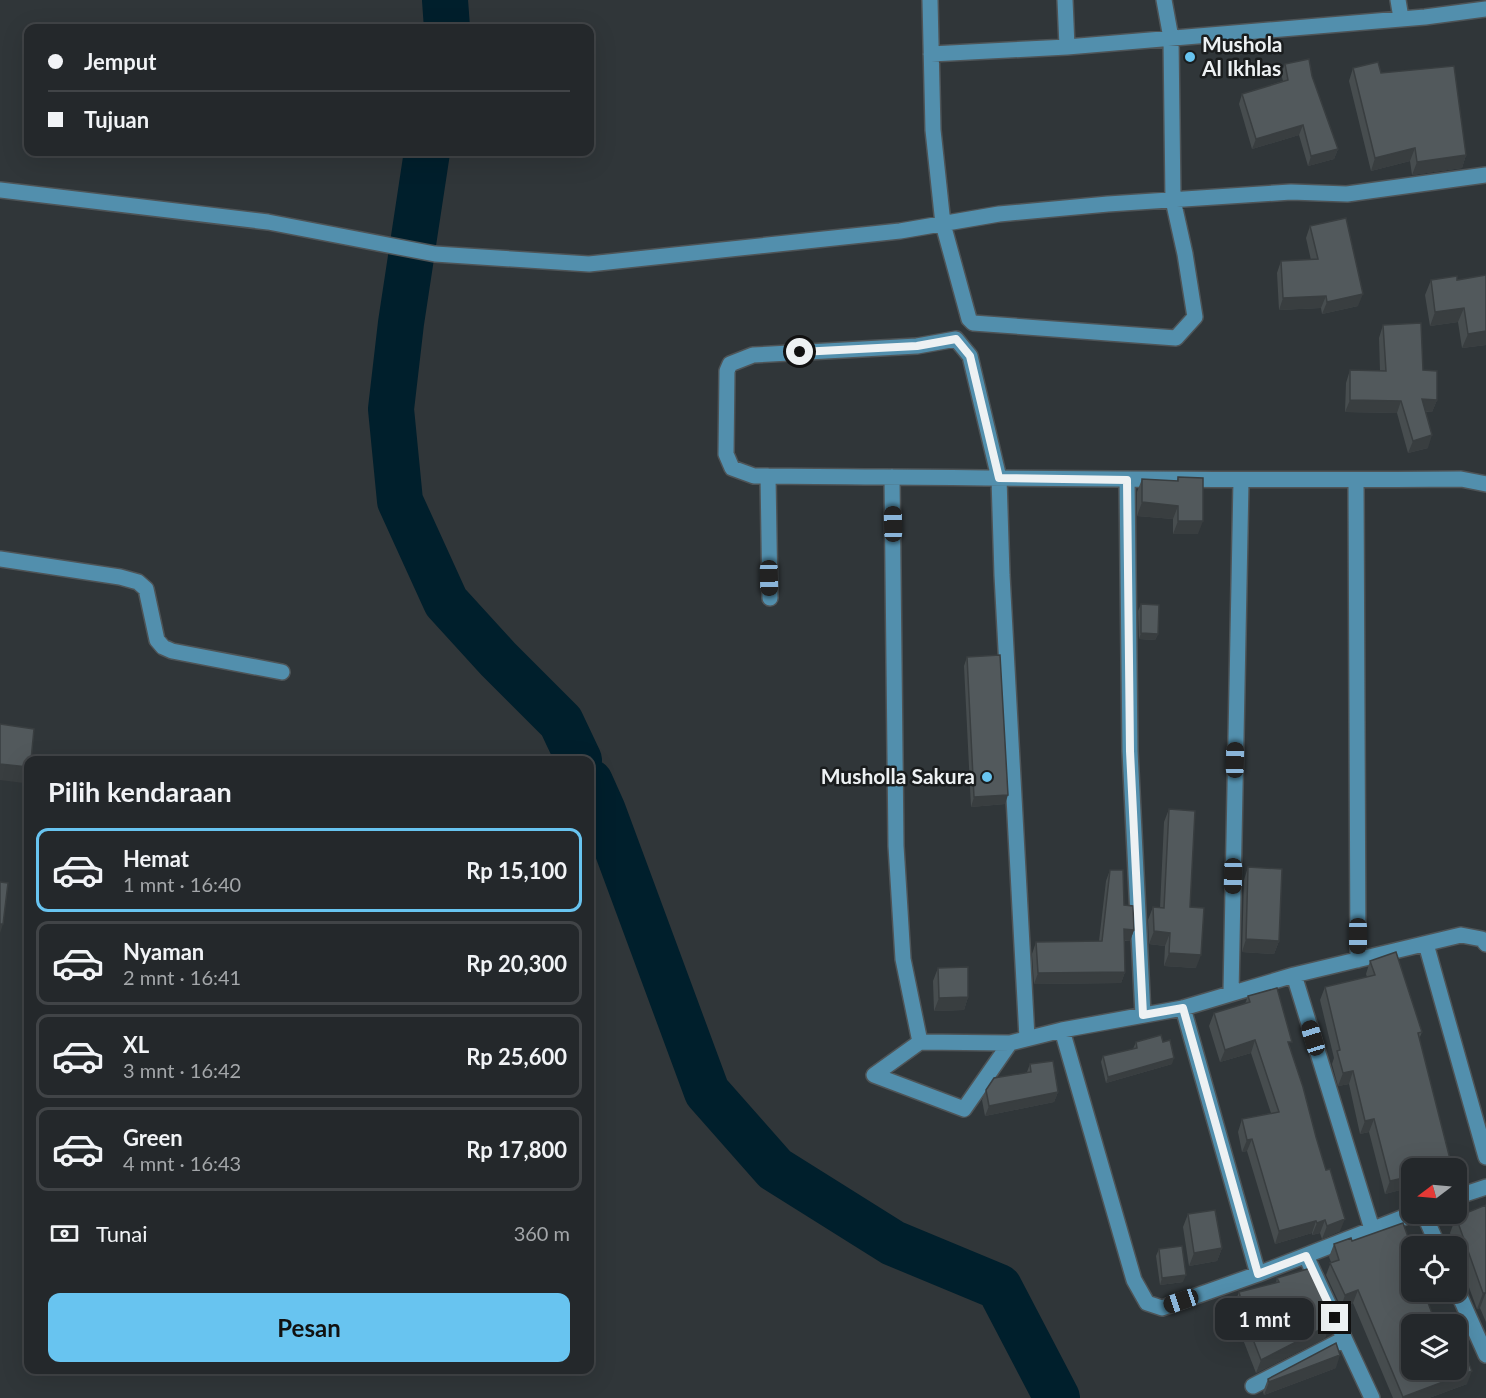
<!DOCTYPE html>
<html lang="id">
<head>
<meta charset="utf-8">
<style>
	:root { --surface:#24282b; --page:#2c3033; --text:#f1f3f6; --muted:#a3a6a9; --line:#414447; --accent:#68c4f0 }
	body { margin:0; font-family:Lato,sans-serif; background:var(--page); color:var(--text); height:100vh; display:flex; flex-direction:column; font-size:22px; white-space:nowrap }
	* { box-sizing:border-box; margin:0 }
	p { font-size:20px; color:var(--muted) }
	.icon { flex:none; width:33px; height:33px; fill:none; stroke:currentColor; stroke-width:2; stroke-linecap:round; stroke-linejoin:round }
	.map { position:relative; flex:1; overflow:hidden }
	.sheet { position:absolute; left:24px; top:756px; width:570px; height:618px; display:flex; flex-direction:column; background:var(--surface); border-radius:12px; box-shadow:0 6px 24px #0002,0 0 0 2px var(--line) }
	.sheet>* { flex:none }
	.hud { position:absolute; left:24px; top:24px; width:570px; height:132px; border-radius:12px; box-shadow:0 6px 24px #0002,0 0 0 2px var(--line); display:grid; align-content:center; height:132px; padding:0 24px; background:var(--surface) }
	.needle { width:39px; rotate:254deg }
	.controls { position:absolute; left:1401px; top:1158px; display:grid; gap:12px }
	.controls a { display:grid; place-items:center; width:66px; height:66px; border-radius:12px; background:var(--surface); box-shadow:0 6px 24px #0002,0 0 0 2px var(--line); font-size:30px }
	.end { position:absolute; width:27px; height:27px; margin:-14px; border:8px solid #edf1f3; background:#111; box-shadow:0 0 0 3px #111 }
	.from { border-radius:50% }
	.bubble { position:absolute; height:42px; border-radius:12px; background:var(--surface); box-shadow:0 6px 24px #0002,0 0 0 2px var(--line); font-size:20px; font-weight:700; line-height:42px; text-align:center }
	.car { position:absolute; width:18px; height:36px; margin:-18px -9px; border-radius:8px; box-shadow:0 0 4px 2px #0007; background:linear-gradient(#222 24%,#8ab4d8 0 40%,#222 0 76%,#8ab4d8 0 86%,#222 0) }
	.hud b { display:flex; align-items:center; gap:21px; height:57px; font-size:22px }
	.hud b+b { border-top:2px solid var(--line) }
	.hud i { width:15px; height:15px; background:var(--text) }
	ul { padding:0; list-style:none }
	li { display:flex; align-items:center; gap:18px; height:84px; margin:0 12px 9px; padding:0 12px; border:3px solid var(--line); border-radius:12px }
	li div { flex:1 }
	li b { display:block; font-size:22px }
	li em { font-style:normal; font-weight:700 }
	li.active { border-color:var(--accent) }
	li>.icon { width:54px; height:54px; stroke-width:1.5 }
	h2 { padding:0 24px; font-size:27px; line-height:72px }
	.pay { display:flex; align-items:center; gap:15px; height:66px; padding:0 24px; font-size:22px }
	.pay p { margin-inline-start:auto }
	.action { display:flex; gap:12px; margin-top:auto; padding:12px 24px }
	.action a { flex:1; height:69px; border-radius:12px; background:var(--accent); color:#111; font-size:24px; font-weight:700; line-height:69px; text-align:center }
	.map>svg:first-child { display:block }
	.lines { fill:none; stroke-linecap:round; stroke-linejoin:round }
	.river { stroke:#001f2c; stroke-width:46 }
	.minor-casing { stroke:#4e5457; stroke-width:18 }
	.minor { stroke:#528fad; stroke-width:15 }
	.wall { fill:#474d4f }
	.shaded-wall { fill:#393e40 }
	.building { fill:#52595c; stroke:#393e40; stroke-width:1.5 }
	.route { stroke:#edf1f3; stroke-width:8 }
	.poi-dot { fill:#68c4f0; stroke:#1a1d1e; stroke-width:2 }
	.labels { text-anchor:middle; stroke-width:5; stroke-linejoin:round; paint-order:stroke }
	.poi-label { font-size:21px; font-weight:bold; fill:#edf1f3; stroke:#1a1d1e; text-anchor:start }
</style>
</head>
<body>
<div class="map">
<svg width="1486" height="1398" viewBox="0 0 1486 1398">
	<rect width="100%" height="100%" fill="#303639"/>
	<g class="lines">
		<!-- river -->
		<path class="river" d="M445 0 447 28
			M427 152 401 323 391 409 400 501 446 602 498 659 561 722 579 760
			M590 782 603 811 707 1092 775 1169 893 1243 999 1287 1057 1398"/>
		<!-- minor casing -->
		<g class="minor-casing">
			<path id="minor" d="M930 0 933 130 943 224 969 319 973 323 1176 338 1195 317 1185 254 1173 200 1171 38 1164 0
				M1398 0 1401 18
				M1067 47 1425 17 1486 9
				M931 54 1067 47 1065 0
				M0 190 268 222 435 254 589 264 900 231 999 214 1108 204 1291 192 1347 194 1486 175
				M768 476 770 598
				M892 477 896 846 903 959 920 1042 1010 1043 1062 1030
				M1127 480 1130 751 1143 1015
				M1356 480 1358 960
				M0 559 120 577 138 582 146 589 157 640 163 647 172 651 282 672
				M1426 944 1486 1157
				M1294 975 1372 1229
				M1231 993 1241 481
				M1183 1008 1258 1274
				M1027 1038 1002 575 999 478 970 356 956 339 917 346 753 355 730 364 727 371 726 454 732 468 754 476H768C999 478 1230 481 1461 479L1486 484
				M920 1042 874 1075 964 1109 1010 1043
				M1456 1197 1486 1187
				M1412 1214 1258 1274 1162 1308 1147 1303 1134 1280 1062 1030 1183 1008 1294 975 1461 935 1482 939 1486 944
				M1424 1214 1438 1246
				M1306 1256 1372 1398
				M1456 1288 1486 1355
				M1253 1386 1344 1339"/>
		</g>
		<!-- minor -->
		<use href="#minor" class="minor"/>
	</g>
	<!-- wall -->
	<path class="wall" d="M1285 64 1312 76 1338 149 1334 159 1308 166 1299 135 1252 149 1239 104 1242 94 1283 81 1281 74Z
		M1353 68 1381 73 1466 155 1462 168 1412 175 1410 161 1371 171 1349 81Z
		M1310 226 1358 306 1322 314 1321 308 1279 310 1277 273 1281 261 1311 260 1306 238Z
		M1431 280H1457L1486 345 1462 348 1458 322 1430 326 1425 295Z
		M1383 325 1423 370 1437 400 1432 412H1425L1428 448 1408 453 1397 413 1345 412 1346 383 1350 370 1380 371 1379 338Z
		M1178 477 1198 534H1173V519L1137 516V492L1142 479 1177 481Z
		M1141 604 1158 634 1155 640 1139 639 1138 611Z
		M967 657 1005 804 971 807 964 666Z
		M1169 809 1190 907 1196 968 1164 966 1165 946 1149 944 1148 920 1153 907 1160 908 1164 822Z
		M1248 867 1279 941 1274 954 1242 952 1244 880Z
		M1110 870 1134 930 1130 941H1124L1125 972 1121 983 1034 984 1032 954 1036 942 1099 941 1106 881Z
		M1370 961 1422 1032 1419 1039 1451 1163 1448 1168H1412L1410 1184 1408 1188 1385 1194 1369 1132 1360 1134 1349 1084 1338 1086 1332 1064 1334 1058 1320 1000 1325 987 1367 977 1366 974Z
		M938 968 968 997 964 1010 934 1011 933 981Z
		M1248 996 1290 1047 1340 1231 1322 1239 1320 1233 1312 1235V1233L1275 1244 1247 1151 1242 1152 1238 1132 1242 1119 1271 1113 1251 1053 1220 1062 1209 1026 1214 1013 1245 1004Z
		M1136 1042H1163L1172 1064 1106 1083 1101 1062 1103 1056 1133 1049Z
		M1030 1064 1058 1092 1054 1102 985 1116 982 1100 986 1090 1027 1072Z
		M1486 1205V1322L1480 1308 1477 1309 1456 1252V1246H1455L1450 1233 1456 1217Z
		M1188 1214 1222 1248 1217 1261 1189 1266 1183 1227Z
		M1352 1241 1412 1324 1467 1384 1429 1398H1393L1353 1303 1341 1307 1326 1275 1331 1262 1329 1257 1334 1244Z
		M1159 1249 1183 1282 1160 1285 1156 1256Z
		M1277 1278 1327 1301 1324 1310 1329 1325 1325 1338 1256 1373 1242 1337 1234 1305 1239 1292 1276 1283Z
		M1336 1368 1264 1395 1263 1392 1268 1379Z"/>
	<!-- shaded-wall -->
	<path class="shaded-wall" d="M1303 125 1299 135 1252 149 1256 139Z
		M1415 148 1410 161 1371 171 1375 158Z
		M1338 149 1334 159 1308 166 1311 156Z
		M1466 155 1462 168 1412 175 1417 162Z
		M1363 294 1358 306 1322 314 1327 302Z
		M1326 296 1321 308 1279 310 1283 298Z
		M1464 308 1458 322 1430 326 1435 312Z
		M1486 331V345L1462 348 1468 334Z
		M1422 399 1437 400 1432 412 1417 411Z
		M1350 400 1401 401 1397 413 1345 412Z
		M1432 435 1428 448 1408 453 1413 441Z
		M1142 502 1178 506 1173 519 1137 516Z
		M1178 521H1203L1198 534H1173Z
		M1141 633 1158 634 1155 640 1139 639Z
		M0 764 28 767V771L24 783 0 780Z
		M1008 795 1005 804 971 807 974 797Z
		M0 924H3L0 933Z
		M1124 929 1134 930 1130 941 1120 940Z
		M1154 931 1170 933 1165 946 1149 944Z
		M1246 939 1279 941 1274 954 1242 952Z
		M1169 953 1201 955 1196 968 1164 966Z
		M1125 972 1121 983 1034 984 1038 973Z
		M968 997 964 1010 934 1011 939 998Z
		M1255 1040 1251 1053 1220 1062 1225 1050Z
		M1174 1058 1172 1064 1106 1083 1108 1077Z
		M1353 1071 1349 1084 1338 1086 1343 1073Z
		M1058 1092 1054 1102 985 1116 989 1106Z
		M1374 1119 1369 1132 1360 1134 1365 1121Z
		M1252 1139 1247 1151 1242 1152 1247 1140Z
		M1451 1163 1448 1168H1424Z
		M1412 1171V1183L1410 1184 1408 1188 1385 1194 1390 1181Z
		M1345 1219 1340 1231 1322 1239 1327 1226Z
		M1325 1220 1320 1233 1312 1235 1317 1223Z
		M1316 1221 1312 1233 1275 1244 1279 1231Z
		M1222 1248 1217 1261 1189 1266 1194 1253Z
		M1186 1275 1183 1282 1160 1285 1162 1278Z
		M1358 1290 1353 1303 1341 1307 1345 1295Z
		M1486 1292 1480 1308 1477 1309 1483 1293Z
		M1327 1301 1322 1314 1321 1303Z
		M1329 1325 1325 1338 1256 1373 1261 1360Z
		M1340 1355 1336 1368 1264 1395 1269 1382Z
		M1472 1371 1467 1384 1429 1398H1402L1403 1397Z"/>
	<!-- building -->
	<path class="building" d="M1309 59 1312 76 1338 149 1311 156 1303 125 1256 139 1242 94 1288 80 1285 64Z
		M1378 62 1381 73 1454 66 1466 155 1417 162 1415 148 1375 158 1353 68Z
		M1346 218 1363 294 1327 302 1326 296 1283 298 1281 261 1318 259 1310 226Z
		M1486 275V331L1468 334 1464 308 1435 312 1431 280 1457 276V280Z
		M1421 323 1423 370 1437 371V400L1422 399 1432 435 1413 441 1401 401 1350 400V370L1386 371 1383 325Z
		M1178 477 1203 478V521H1178V506L1142 502V479L1178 481Z
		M1141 604 1159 605 1158 634 1141 633Z
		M1000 655 1008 795 974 797 967 657Z
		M0 724 34 729 31 760H28V767L0 764V766Z
		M1169 809 1195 811 1190 907 1204 908 1201 955 1169 953 1170 933 1154 931 1153 907 1164 908Z
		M1248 867 1282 869 1279 941 1246 939Z
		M1110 870H1123L1124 905 1133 906 1134 930 1124 929 1125 972 1038 973 1036 942 1102 941Z
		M0 882 8 883 3 924H0Z
		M1396 952 1422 1032 1418 1033 1451 1163 1424 1168H1412V1176L1390 1181 1374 1119 1365 1121 1353 1071 1343 1073 1337 1051 1340 1050 1325 987 1375 975 1370 961Z
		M968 967V997L939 998 938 968Z
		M1277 988 1292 1042H1288L1303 1087 1316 1137 1326 1170 1330 1169 1345 1219 1327 1226 1325 1220 1317 1223 1316 1221 1279 1231 1252 1139 1247 1140 1242 1119 1279 1112 1255 1040 1225 1050 1214 1013 1250 1002 1248 996Z
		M1161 1035 1163 1042 1170 1040 1174 1058 1108 1077 1103 1056 1137 1048 1136 1042Z
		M1053 1061 1058 1092 989 1106 986 1090 994 1078 1031 1072 1030 1064Z
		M1486 1205V1293H1483L1456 1217Z
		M1215 1210 1222 1248 1194 1253 1188 1214Z
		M1403 1223 1412 1248V1292H1424L1436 1324H1412V1370H1456V1346L1461 1344 1472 1371 1403 1397 1358 1290 1345 1295 1330 1263 1339 1260 1334 1244 1351 1238 1352 1241Z
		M1182 1246 1186 1275 1162 1278 1159 1249Z
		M1311 1268 1327 1301 1321 1303 1329 1325 1261 1360 1247 1324 1239 1292 1279 1282 1277 1278Z
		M1336 1343 1340 1355 1269 1382 1268 1379Z"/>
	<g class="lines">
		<!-- route -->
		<path class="route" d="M800 352 917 346 956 339 970 356 999 478 1127 480 1130 751 1143 1015 1183 1008 1258 1274 1306 1256 1335 1318"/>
	</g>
	<!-- markers -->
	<g class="poi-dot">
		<circle cx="1190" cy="57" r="6"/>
		<circle cx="987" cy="777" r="6"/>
	</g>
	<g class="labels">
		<!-- poi labels -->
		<g class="poi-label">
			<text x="1202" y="52">Mushola<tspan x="1202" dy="24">Al Ikhlas</tspan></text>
			<text x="975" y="784" text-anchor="end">Musholla Sakura</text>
		</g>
	</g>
</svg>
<div class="controls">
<a><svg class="needle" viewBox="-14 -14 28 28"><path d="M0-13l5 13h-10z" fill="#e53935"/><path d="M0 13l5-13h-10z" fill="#a3a6a9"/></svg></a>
<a><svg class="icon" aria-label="locate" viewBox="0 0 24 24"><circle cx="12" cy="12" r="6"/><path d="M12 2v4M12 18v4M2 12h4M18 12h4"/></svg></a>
<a><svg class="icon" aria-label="layers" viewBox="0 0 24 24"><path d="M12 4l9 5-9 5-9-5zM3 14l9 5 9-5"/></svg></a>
</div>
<i class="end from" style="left:800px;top:352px"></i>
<i class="end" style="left:1335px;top:1318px"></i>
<div class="bubble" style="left:1215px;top:1298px;width:99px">1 mnt</div>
<i class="car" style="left:893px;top:524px;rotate:359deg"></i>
<i class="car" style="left:769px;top:578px;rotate:179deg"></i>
<i class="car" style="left:1235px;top:760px;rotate:1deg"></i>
<i class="car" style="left:1233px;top:876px;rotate:181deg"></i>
<i class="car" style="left:1358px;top:936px;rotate:180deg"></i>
<i class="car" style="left:1313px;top:1038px;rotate:343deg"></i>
<i class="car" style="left:1181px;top:1301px;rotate:251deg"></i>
<div class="hud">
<b><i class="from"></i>Jemput</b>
<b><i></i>Tujuan</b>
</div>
<section class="sheet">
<h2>Pilih kendaraan</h2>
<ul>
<li class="active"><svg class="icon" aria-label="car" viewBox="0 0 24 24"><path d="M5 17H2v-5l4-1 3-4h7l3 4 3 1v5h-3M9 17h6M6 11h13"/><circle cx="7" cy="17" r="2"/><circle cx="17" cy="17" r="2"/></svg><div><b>Hemat</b><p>1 mnt · 16:40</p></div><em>Rp 15,100</em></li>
<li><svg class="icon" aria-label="car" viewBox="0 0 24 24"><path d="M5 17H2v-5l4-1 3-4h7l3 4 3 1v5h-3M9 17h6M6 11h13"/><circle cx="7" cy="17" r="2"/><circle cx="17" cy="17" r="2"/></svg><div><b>Nyaman</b><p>2 mnt · 16:41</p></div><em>Rp 20,300</em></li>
<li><svg class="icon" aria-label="car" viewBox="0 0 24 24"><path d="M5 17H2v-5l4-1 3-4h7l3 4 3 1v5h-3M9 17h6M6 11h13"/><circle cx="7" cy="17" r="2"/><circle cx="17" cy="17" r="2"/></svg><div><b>XL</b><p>3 mnt · 16:42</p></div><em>Rp 25,600</em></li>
<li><svg class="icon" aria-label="car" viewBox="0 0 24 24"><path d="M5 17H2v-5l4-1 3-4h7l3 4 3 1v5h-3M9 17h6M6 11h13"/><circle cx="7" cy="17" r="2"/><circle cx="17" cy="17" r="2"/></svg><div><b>Green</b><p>4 mnt · 16:43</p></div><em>Rp 17,800</em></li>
</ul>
<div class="pay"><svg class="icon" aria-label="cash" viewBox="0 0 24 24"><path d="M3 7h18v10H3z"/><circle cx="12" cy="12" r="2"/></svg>Tunai<p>360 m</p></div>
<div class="action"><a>Pesan</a></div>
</section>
</div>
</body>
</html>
